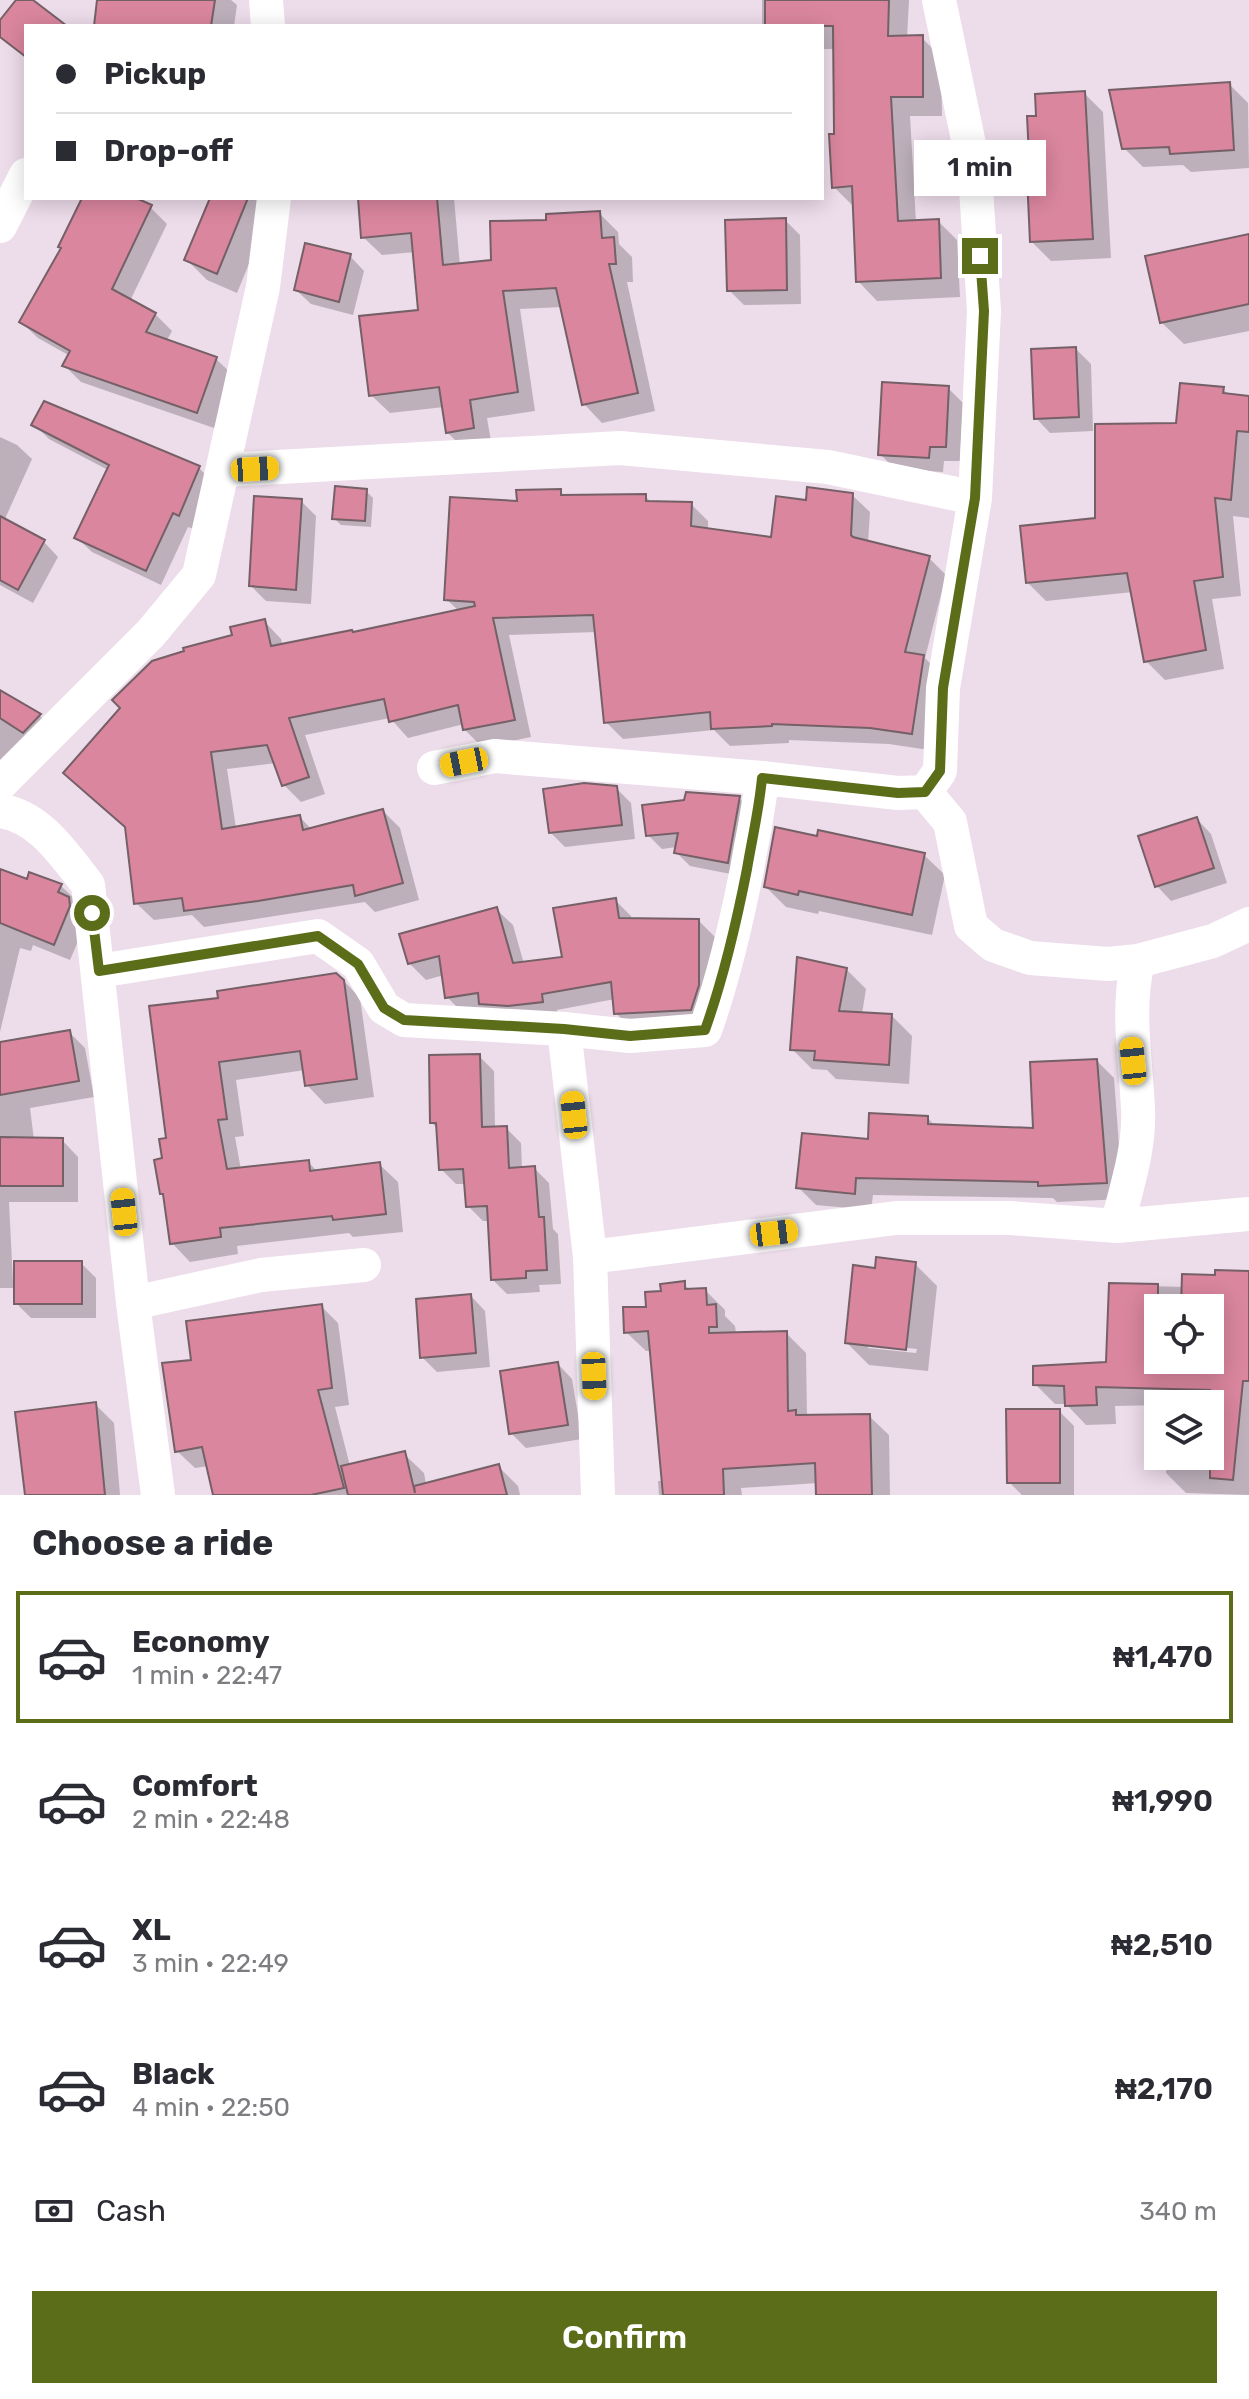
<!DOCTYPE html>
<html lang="en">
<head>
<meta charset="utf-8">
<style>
	:root { --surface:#fff; --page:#f2f2f3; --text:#2b2b33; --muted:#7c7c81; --line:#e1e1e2; --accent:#5b6d19 }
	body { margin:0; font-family:Rubik,sans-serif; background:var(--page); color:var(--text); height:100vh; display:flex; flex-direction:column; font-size:30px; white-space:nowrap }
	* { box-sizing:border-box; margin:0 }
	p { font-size:26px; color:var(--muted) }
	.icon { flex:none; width:44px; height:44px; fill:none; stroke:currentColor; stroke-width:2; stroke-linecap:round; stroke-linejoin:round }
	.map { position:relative; height:1495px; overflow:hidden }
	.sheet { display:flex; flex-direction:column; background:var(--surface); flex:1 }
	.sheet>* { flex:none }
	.banner { position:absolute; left:24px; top:24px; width:800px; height:176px; border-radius:0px; box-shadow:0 4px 20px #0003; display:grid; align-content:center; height:176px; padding:0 32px; background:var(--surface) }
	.fabs { position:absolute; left:1144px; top:1294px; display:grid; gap:16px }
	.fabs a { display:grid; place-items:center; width:80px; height:80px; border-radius:0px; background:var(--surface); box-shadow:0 4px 20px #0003; font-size:40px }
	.end { position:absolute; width:36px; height:36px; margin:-18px; border:10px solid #5b6d19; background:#fff; box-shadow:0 0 0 4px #fff }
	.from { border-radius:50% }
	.bubble { position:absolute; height:56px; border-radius:0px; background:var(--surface); box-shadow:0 4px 20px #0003; font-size:26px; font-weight:600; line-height:56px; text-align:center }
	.car { position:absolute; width:24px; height:48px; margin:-24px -12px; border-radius:10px; box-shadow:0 0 6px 2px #0007; background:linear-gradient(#f5c518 24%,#345 0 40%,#f5c518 0 76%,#345 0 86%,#f5c518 0) }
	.banner b { display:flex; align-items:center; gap:28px; height:76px; font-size:30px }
	.banner b+b { border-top:2px solid var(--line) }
	.banner i { width:20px; height:20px; background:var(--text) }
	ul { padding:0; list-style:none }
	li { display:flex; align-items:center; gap:24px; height:132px; margin:0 16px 12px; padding:0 16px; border:4px solid transparent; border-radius:0px }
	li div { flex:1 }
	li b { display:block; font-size:30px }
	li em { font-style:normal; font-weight:600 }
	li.selected { border-color:var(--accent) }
	li>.icon { width:72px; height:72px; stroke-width:1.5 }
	h2 { padding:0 32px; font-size:36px; line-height:96px }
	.pay { display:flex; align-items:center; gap:20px; height:88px; padding:0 32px; font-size:30px }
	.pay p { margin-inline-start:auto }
	.button { display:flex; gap:16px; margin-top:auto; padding:16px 32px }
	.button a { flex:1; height:92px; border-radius:0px; background:var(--accent); color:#fff; font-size:32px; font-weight:600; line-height:92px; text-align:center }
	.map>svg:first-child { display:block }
	.shadow { fill:#0003; fill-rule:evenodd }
	.building { fill:#da869f; stroke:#746066; stroke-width:2 }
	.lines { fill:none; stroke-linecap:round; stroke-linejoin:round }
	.minor { stroke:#fff; stroke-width:34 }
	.route { stroke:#5b6d19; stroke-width:10 }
</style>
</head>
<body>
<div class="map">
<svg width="1249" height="1495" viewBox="0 0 1249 1495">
	<rect width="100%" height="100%" fill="#eddcea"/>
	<!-- shadow -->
	<path class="shadow" d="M99 0H231L237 5 234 26H97Z
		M762 0H909L907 38H922L941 57 942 116H910L916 222 938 221 957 240 960 297 877 301 858 281 853 206 834 187 835 49H822V26H762Z
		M1229 84 1248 103 1249 168 1191 172 1183 165 1143 167 1124 148Z
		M1084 93 1103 112 1111 258 1051 261 1032 242V178L1038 117Z
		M84 198H131L150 207 167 224 130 301 155 314 172 331 166 342 216 359 233 375 214 428 81 382 65 366 70 356 38 338 21 322 63 248Z
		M212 198H276L237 293 207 280 187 260Z
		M360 198H454L460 266 493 262 548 222 599 213 618 232 619 244 632 257 633 282H627L655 411 602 423 584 404 562 307 520 309 535 411 487 418 492 447 466 451 447 432 444 407 390 413 371 395 420 311 415 252 382 255 363 237Z
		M785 220 800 235 801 304 744 305 729 290Z
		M1249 236V331L1184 344 1161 322Z
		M350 256 364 271 353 315 311 304 296 290Z
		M1076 349 1091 364 1093 431 1050 433 1036 418Z
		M948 388 963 403 960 461H944L943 472 895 469 880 454Z
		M1223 389 1230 396 1249 398V518L1233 516 1241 596 1212 599 1224 669 1165 680 1146 661 1133 592 1046 601 1027 582 1097 520 1178 425Z
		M34 424 199 468 214 483 194 529 188 527 161 585 92 552 77 538 108 470 49 439Z
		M0 437 17 445 32 459 4 521 44 542 58 557 33 603 0 585Z
		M366 491 373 498 371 527 341 525 334 518Z
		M560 491 566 497 645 496 652 503 691 504 708 521V531L773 539 807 502 852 495 870 512 868 543 929 558 946 575 925 658 940 674 929 750 889 744 789 740V743L730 746 714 730 623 739 606 722 596 632 509 635 531 737 482 747 465 730 464 724 408 738 390 718 305 735 325 794 301 802 284 785 276 763 227 769 236 828 300 817 312 830 383 811 400 828 419 900 375 912 365 902 204 927 192 915 154 920 136 903 128 829 65 773 234 636 264 621 281 639 283 646 353 634 459 611 446 599 519 503Z
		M301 501 316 516 311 604 266 601 251 586Z
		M0 693 40 716 56 732 0 777Z
		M616 788 631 803 635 839 565 847 550 832Z
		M739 798 753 812 741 876 690 866 676 852 677 847 662 849 648 835Z
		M1197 819 1211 834 1227 883 1171 901 1157 886Z
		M924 855 945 875 932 935 819 911 818 914 786 907 766 887Z
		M0 871 28 881 60 885 77 901 86 923 70 960 33 945 31 951 20 948 0 1032Z
		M615 900 631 916 632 920 699 921 715 937 707 1026 632 1030 616 1013 615 999 557 1010 558 1018 463 1013 447 997 444 975 426 980 409 963 496 909 513 925 524 964 564 958Z
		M846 969 866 989 862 1014 892 1016 912 1036 909 1084 836 1079 827 1070 812 1069 792 1049Z
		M342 979 360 998 374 1097 325 1104 307 1085 305 1070 236 1080 244 1136 235 1137 241 1170 308 1162 318 1172 379 1164 398 1182 403 1232 353 1237 349 1233 237 1246 238 1254 190 1262 172 1243 165 1197 162 1193 168 1139 152 1008Z
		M69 1032 85 1048 94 1097 30 1108 34 1140H62L78 1157V1202H9L13 1283 81 1263 96 1278V1318H31L16 1303V1288H0V1044Z
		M479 1056 494 1071 495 1129 506 1128 521 1143 522 1169 534 1168 549 1183 553 1229 558 1234 561 1284 539 1285 540 1292 507 1294 493 1280 489 1221H483L468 1206 466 1184H456L441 1169 438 1129 432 1123Z
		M1097 1061 1114 1078 1123 1199 1057 1202 1053 1198 873 1195 871 1210 816 1205 799 1188 928 1118 935 1126 1035 1130Z
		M915 1264 937 1286 928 1371 869 1365 847 1343 877 1270ZM868 1344 917 1349 916 1353 868 1348Z
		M1249 1273V1495L1186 1493 1166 1473 1168 1456H1210V1404L1115 1406 1116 1424 1086 1425 1066 1404H1055L1035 1384 1108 1364 1111 1285 1184 1287 1217 1277ZM1158 1308H1210V1360H1158Z
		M684 1284 691 1291 705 1290 725 1310V1316L735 1326 736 1334 786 1333 806 1353 807 1417 869 1416 889 1435 890 1495H818V1483L741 1488 742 1495H659L658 1481H664L652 1351H646L626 1332 663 1293Z
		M471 1296 485 1311 490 1367 437 1372 422 1357Z
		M321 1306 338 1323 349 1405 335 1407 350 1466 404 1454 424 1473 426 1484 498 1466 518 1486 520 1495H215L209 1466 195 1468 177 1451 193 1361Z
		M558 1364 572 1379 582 1439 526 1448 511 1433Z
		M96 1405 114 1423 120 1495H27Z
		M1059 1411 1074 1426V1495H1022L1009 1482Z"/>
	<!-- building -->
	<path class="building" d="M16 0H33L67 26H26V57L0 37V20Z
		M97 0H215L211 26H94Z
		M765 0H889L888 36 923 35V97H891L898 221 939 219 941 278 856 282 852 186 832 188 829 134H834L833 26H765Z
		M1230 82 1234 150 1170 154 1169 147 1122 149 1109 90Z
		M1085 91 1093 239 1030 242 1027 176H1030L1027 116H1036L1035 94Z
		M82 198H136L152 205 112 289 156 313 146 332 217 357 197 413 62 366 70 351 19 322 61 248 58 247Z
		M210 198H248L217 274 184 260Z
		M358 198H437L443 265 491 260 490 221 546 220V214L600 211 602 238 614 237 616 264H609L638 393 582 405 556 288 503 291 518 392 470 400 474 428 446 433 439 387 369 396 359 316 418 310 411 233 361 238Z
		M786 218 787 290 727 291 725 220Z
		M1249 234V304L1160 323 1145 256Z
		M305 243 351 254 339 302 294 290Z
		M1076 347 1079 417 1034 419 1031 349Z
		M882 382 949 386 946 447H930L929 458 878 455Z
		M1180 383 1224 387 1223 393 1249 396V432L1237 431 1231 500 1215 498 1223 577 1194 581 1206 650 1144 662 1127 573 1026 583 1020 526 1095 518V424L1176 423Z
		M44 401 200 466 179 516 173 513 146 571 74 538 109 465 31 425Z
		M335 486 367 489 365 521 332 519Z
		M807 487 853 493 851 535 853 537 930 556 905 652 924 655 912 734 870 728 772 724V726L711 729 710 712 604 723 593 615 493 618 515 720 463 730 458 705 389 722 384 699 289 718 309 777 282 786 267 745 211 752 222 829 300 815 303 830 383 809 403 883 355 896 353 885 258 901 184 911 182 898 134 904 125 827 63 773 120 708 112 700 152 661 184 651 183 648 232 635 230 627 265 619 271 646 352 630 353 632 475 606 474 602 444 600 450 497 517 501 516 490 561 489V495L646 494V501L692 502 691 526 771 537 776 496 806 500Z
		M254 496 302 499 296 590 249 586Z
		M0 516 45 540 18 590 0 580Z
		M0 690 41 714 23 733 0 718Z
		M584 783 617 786 622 825 549 833 543 789Z
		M686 792 740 796 728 863 674 853 678 833 646 836 642 805 684 800Z
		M1197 817 1214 868 1155 887 1138 836Z
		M775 827 817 836 818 830 925 853 912 915 799 891 798 895 764 887Z
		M0 869 27 879 29 872 62 884 58 892 69 897 70 906 54 945 0 923Z
		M616 898 619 918 699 919V985L691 1010 614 1014 611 982 542 994 543 1002 508 1006 479 1004 478 993 445 998 439 956 408 964 399 934 497 907 513 963 562 957 553 908Z
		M797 957 847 968 839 1011 892 1014 889 1065 814 1060 815 1051 790 1050Z
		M336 973 344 980 357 1079 305 1086 300 1051 219 1062 227 1119 218 1120 227 1169 309 1160 310 1171 380 1162 386 1214 333 1220 332 1216 220 1228 221 1237 170 1244 163 1194H160L154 1160 162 1158 159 1139 166 1138 149 1006 218 998 217 991Z
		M70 1030 79 1081 0 1095V1042Z
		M480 1054 482 1127 507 1126 509 1168 535 1166 539 1217H544L547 1270 526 1271V1278L491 1280 487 1206 466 1207 463 1169 439 1170 436 1123H430L429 1055Z
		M1097 1059 1107 1183 1038 1186V1182L856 1178 855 1194 796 1188 802 1133 868 1139 869 1113 928 1116V1124L1033 1128 1030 1062Z
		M0 1137 63 1138V1186H0Z
		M876 1257 916 1262 906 1350 845 1343 853 1265 875 1268Z
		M14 1261H82V1304H14Z
		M1215 1270 1249 1271V1381H1243L1233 1480 1210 1478V1390L1096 1387 1097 1405 1065 1406 1064 1386 1033 1385V1366L1106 1362 1109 1283 1158 1284V1360H1210V1308H1181L1182 1274 1215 1275Z
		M685 1281V1289L706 1288 707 1305 716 1304 717 1327H709V1333L787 1331 788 1411 796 1410V1415L870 1414 872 1495H816L815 1463 723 1469 724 1495H663L648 1331 624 1333 623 1307H646L645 1292 661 1291 660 1284Z
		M471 1294 476 1353 420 1358 416 1299Z
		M322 1304 332 1388 318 1390 344 1488 311 1495H213L202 1447 175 1452 162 1363 191 1360 186 1321Z
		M558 1362 568 1425 509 1434 500 1371Z
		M96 1402 105 1495H25L15 1412Z
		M1006 1409H1060V1483H1007Z
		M405 1451 415 1493 414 1486 499 1464 507 1495H348L341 1466Z"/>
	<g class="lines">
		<!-- minor -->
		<path class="minor" d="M266 0 268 26
			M0 226 26 175
			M225 470 620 448 828 467 975 498
			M434 768 495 756 762 778 898 793 925 792 940 771 943 688 975 498 984 311 975 173 939 0
			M0 784 151 633 199 575 263 287 274 198
			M925 792 950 822 971 926 993 945 1030 958 1108 964 1138 961
			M0 811C39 815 66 857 88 885L133 1303 158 1495
			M99 971 318 936 358 964 384 1008 404 1020 564 1029 630 1036 705 1030C724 977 736 925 747 869 752 839 759 810 762 778
			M564 1029 590 1257 598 1495
			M1117 1226C1126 1189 1140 1148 1138 1110 1136 1059 1126 1011 1138 961L1213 941 1249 924
			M590 1257 896 1218H1010L1117 1226 1249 1214
			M133 1303 261 1275 364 1265"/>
	</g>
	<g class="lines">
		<!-- route -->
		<path class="route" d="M92 913 99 971 318 936 358 964 384 1008 404 1020 564 1029 630 1036 705 1030C724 977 736 925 747 869 752 839 759 810 762 778L898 793 925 792 940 771 943 688 975 498 984 311 980 256"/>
	</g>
</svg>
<div class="fabs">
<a><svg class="icon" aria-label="locate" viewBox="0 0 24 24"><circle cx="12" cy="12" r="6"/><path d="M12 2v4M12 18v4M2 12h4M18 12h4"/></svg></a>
<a><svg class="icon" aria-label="layers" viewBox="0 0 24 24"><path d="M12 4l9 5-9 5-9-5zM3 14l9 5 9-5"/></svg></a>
</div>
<i class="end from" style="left:92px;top:913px"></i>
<i class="end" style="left:980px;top:256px"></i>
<div class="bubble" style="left:914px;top:140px;width:132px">1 min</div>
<i class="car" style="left:255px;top:469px;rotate:87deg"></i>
<i class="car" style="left:464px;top:762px;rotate:259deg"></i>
<i class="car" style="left:1133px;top:1061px;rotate:354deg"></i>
<i class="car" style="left:574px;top:1115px;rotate:354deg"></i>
<i class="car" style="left:124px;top:1212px;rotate:354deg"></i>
<i class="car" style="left:774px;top:1233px;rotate:83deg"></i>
<i class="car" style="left:594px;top:1376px;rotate:178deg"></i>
<div class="banner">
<b><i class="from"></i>Pickup</b>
<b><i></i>Drop-off</b>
</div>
</div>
<section class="sheet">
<h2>Choose a ride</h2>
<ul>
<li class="selected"><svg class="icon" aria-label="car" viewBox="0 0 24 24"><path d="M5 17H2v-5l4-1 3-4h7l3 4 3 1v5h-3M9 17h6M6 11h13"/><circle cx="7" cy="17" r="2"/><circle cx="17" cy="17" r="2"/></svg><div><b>Economy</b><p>1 min · 22:47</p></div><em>₦1,470</em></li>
<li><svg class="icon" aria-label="car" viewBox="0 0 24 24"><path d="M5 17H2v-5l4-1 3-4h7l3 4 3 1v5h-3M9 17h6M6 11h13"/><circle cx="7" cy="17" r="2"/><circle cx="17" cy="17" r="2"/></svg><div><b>Comfort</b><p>2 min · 22:48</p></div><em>₦1,990</em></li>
<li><svg class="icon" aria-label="car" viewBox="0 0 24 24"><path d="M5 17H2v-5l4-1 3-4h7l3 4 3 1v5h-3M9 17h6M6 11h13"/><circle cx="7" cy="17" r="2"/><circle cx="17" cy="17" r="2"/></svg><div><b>XL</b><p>3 min · 22:49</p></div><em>₦2,510</em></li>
<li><svg class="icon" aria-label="car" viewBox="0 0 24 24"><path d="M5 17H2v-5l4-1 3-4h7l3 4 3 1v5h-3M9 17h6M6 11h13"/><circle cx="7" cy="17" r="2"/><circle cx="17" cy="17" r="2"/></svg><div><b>Black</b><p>4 min · 22:50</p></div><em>₦2,170</em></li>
</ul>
<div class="pay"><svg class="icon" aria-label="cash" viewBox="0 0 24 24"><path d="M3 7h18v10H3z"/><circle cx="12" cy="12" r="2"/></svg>Cash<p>340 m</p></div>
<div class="button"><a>Confirm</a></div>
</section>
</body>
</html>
